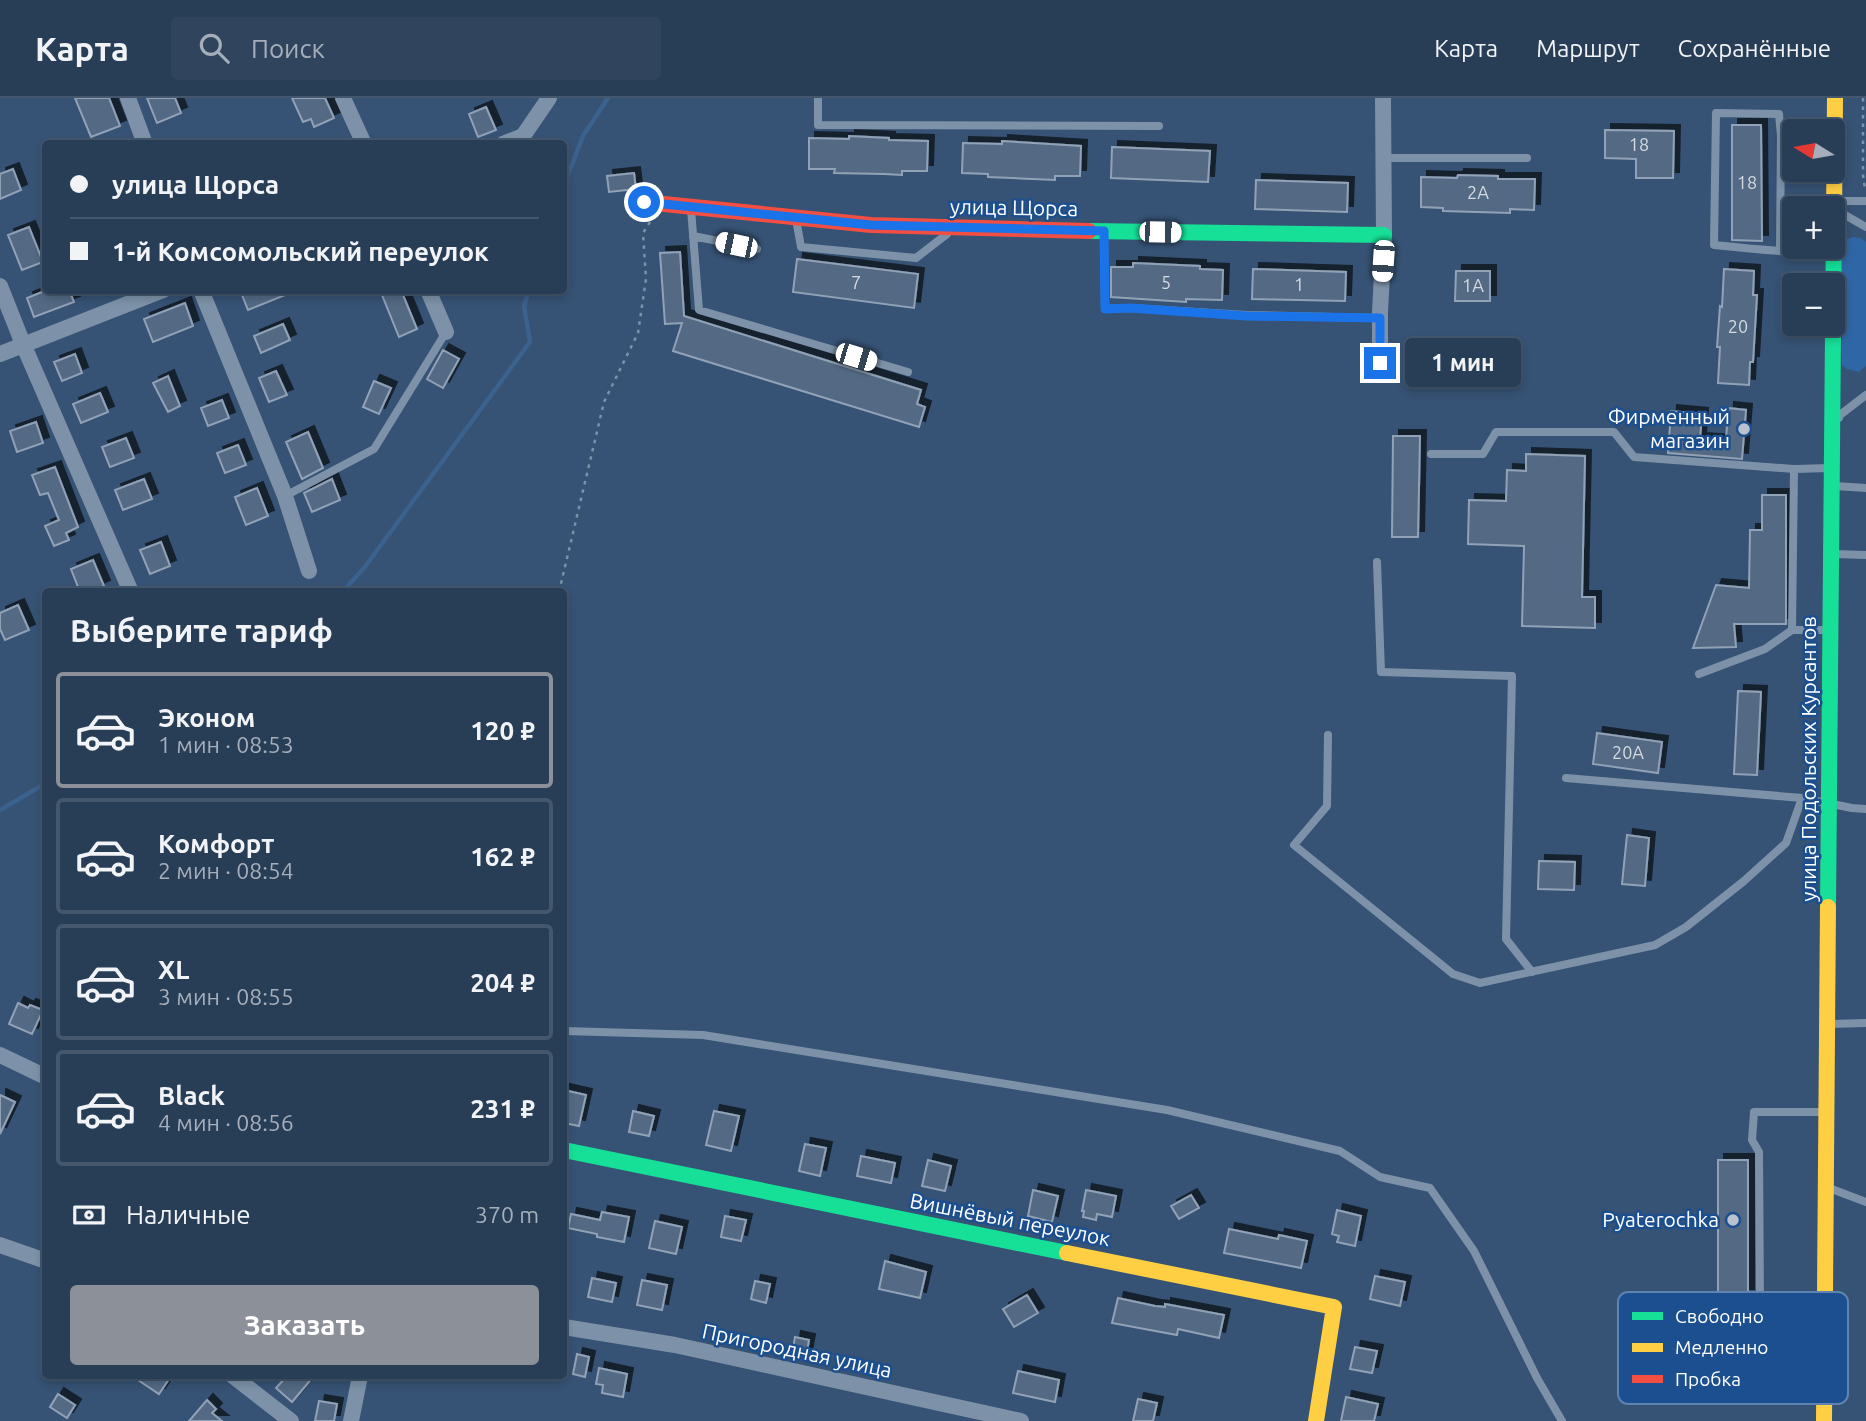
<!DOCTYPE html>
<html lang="ru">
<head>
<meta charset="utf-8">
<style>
	:root { --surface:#283e57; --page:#30455d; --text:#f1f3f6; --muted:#a5aeba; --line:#44576d; --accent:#8c9099 }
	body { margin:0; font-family:Ubuntu,sans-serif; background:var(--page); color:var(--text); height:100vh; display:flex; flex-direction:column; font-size:26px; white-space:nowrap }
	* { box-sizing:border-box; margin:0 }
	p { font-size:23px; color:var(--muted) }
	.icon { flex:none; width:38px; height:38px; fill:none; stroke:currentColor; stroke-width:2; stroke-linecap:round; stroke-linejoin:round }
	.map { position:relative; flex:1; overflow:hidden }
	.side { position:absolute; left:42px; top:490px; width:525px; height:791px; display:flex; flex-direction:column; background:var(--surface); border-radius:7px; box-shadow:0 4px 10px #0003,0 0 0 2px var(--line) }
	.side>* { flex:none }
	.guide { position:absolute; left:42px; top:42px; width:525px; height:154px; border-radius:7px; box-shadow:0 4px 10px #0003,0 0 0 2px var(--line); display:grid; align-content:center; height:154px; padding:0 28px; background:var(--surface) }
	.needle { width:46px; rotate:281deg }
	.fabs { position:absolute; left:1782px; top:21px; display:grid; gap:14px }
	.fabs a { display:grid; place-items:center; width:63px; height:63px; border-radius:7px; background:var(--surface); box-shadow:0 4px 10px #0003,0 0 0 2px var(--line); font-size:35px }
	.end { position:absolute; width:32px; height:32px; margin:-16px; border:9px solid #1a73e8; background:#fff; box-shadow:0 0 0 4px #fff }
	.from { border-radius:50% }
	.bubble { position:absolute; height:49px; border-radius:7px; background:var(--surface); box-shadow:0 4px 10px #0003,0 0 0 2px var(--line); font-size:23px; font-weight:700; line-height:49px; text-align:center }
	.car { position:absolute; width:21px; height:42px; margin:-21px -10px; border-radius:9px; box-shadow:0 0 5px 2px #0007; background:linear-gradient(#fff 24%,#345 0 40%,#fff 0 76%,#345 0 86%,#fff 0) }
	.guide b { display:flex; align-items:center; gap:24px; height:66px; font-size:26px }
	.guide b+b { border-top:2px solid var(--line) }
	.guide i { width:18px; height:18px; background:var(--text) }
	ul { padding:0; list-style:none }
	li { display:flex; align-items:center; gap:21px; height:116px; margin:0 14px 10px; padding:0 14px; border:4px solid var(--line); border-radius:7px }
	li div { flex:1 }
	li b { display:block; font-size:26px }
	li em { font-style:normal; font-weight:700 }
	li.active { border-color:var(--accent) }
	li>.icon { width:63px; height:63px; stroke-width:1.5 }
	h2 { padding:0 28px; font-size:32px; line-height:84px }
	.pay { display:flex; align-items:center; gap:18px; height:77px; padding:0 28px; font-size:26px }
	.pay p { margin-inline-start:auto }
	.button { display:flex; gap:14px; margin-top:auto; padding:14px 28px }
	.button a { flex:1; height:80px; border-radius:7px; background:var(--accent); color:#fff; font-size:28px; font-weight:700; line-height:80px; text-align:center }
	header { display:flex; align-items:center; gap:42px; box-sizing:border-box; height:98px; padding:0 35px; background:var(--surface); border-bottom:2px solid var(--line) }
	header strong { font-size:33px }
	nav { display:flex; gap:38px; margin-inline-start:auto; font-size:24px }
	.search { width:490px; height:63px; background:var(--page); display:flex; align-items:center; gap:18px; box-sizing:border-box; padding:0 24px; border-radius:7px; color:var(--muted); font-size:26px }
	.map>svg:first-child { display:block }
	.green { fill:#2f66a5 }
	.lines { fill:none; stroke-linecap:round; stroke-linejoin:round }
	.stream { stroke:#3b618d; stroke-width:4.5 }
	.building { fill:#526984; stroke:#92a2b6; stroke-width:2; filter:url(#shadow) }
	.path { stroke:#7d92a8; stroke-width:2.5; stroke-dasharray:3.5 5; stroke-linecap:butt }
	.lane { stroke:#7d92a8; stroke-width:8 }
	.street { stroke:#7d92a8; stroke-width:16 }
	.fast { stroke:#16e098; stroke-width:16 }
	.slow { stroke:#ffcf43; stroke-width:16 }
	.jam { stroke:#f24e42; stroke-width:16 }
	.route { stroke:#1a73e8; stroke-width:9 }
	.poi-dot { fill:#b9c2ce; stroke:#1b4f8f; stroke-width:2.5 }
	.labels { text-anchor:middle; stroke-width:5; stroke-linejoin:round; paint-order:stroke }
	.number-label { font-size:18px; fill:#d4dae0 }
	.street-label { font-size:21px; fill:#fff; stroke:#1b4f8f }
	.poi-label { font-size:21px; fill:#fff; stroke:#1b4f8f; text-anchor:end }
	.key { fill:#1b4f8f; stroke:#5f84b1; stroke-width:2 }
	.key-label { font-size:19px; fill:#fff }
</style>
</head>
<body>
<header>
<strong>Карта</strong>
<div class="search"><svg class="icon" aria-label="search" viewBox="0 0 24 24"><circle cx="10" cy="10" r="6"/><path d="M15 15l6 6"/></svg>Поиск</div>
<nav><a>Карта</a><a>Маршрут</a><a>Сохранённые</a></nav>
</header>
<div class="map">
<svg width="1866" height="1323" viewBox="0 0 1866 1323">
	<defs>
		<filter id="shadow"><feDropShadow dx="6" dy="-6" stdDeviation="0" flood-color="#0009"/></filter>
	</defs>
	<rect width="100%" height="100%" fill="#365274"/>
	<!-- green -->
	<path class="green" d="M1853 139 1861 140 1866 144V268L1859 274 1847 271 1842 267 1841 147 1847 141Z"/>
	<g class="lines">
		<!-- stream -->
		<path class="stream" d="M564 87 583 38 608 0
			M342 494 364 470 530 244 524 208 529 192
			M0 712 46 685"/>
	</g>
	<!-- building -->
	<path class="building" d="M75 0H109L120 28 91 39Z
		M147 0H175L181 15 157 25Z
		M292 0H325L334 20 314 29 311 21 303 24Z
		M486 9 496 32 478 39 469 16Z
		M1732 27H1761L1762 143 1732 142Z
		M1605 32 1674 33 1673 80H1636V61L1605 60Z
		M849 38 889 40V42L928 43 927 73H902V77L884 76 834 75 835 71H809V40L849 41Z
		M1002 43 1081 48 1080 78H1055V82L988 79V76L962 75 963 45 1002 46Z
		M1112 49 1210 53 1208 84 1111 80Z
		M13 71 21 92 0 101V76Z
		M634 75 636 91 609 94 607 78Z
		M1458 77 1498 78V81H1535L1534 112 1510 111V115L1443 113V110L1421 109V79L1457 80Z
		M1256 82 1348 85 1347 114 1255 111Z
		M29 129 43 164 22 172 8 137Z
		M680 154 684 218 921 292 917 306 925 309 919 329 673 253 682 225 665 226 660 155Z
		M797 161 918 176 914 210 793 194Z
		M1133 165 1200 168V171L1223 172 1222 202 1186 201V204L1111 199V169H1133Z
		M1253 171 1346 174 1345 203 1252 201Z
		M1724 171 1754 173 1753 197H1757L1753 264H1750L1749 287 1718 285 1720 249H1717L1720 208 1722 209Z
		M1456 173H1490V203H1455Z
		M47 192H69L74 204 34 219 27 200Z
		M240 192H295V193L248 212Z
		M380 192H401L417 231 399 239Z
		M185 205 193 228 153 244 144 221Z
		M283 226 290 242 261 255 254 238Z
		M443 252 459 261 443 290 427 281Z
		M75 256 82 275 62 283 54 264Z
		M276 273 287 297 269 304 259 280Z
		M168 278 180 308 168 314 153 285Z
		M374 283 391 290 379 316 363 309Z
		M100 295 108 314 81 325 73 306Z
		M222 302 229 320 208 328 201 310Z
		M1728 310 1746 312 1742 361 1668 355 1671 313 1702 316 1700 341 1726 343Z
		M36 324 43 345 17 354 10 333Z
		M308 334 323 370 302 381 286 344Z
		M1393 338H1420L1418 439H1392Z
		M126 340 134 360 110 369 102 349Z
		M238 347 246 367 225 375 217 355Z
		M1526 356 1585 358 1582 499H1595V530L1522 528 1524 448 1468 446 1469 402 1506 403 1507 372 1526 373Z
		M55 369 78 429 66 435 69 442 54 448 45 428 59 422 48 395 40 397 32 377Z
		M144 381 152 401 123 412 115 392Z
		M332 381 340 402 312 414 304 395Z
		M257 390 268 418 246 427 235 399Z
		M1762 397H1786V526H1734L1736 549 1693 550 1716 487 1749 490 1750 432H1762Z
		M161 444 170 468 150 476 140 452Z
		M93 462 104 488 91 494H80L71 471Z
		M18 507 29 532 5 542 0 531V515Z
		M1738 593 1761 594 1757 677 1734 676Z
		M1597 635 1662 644 1658 675 1593 666Z
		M1627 737 1649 740 1645 788 1622 786Z
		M1539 763 1575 764 1574 792 1538 791Z
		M18 905 28 910 30 907 43 912 32 936 9 926Z
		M564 992 586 997 579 1028 564 1025Z
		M0 997 15 1004 0 1036Z
		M633 1013 654 1018 649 1038 629 1034Z
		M714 1013 739 1018 731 1053 706 1047Z
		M805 1046 826 1050 820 1078 799 1073Z
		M861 1058 895 1065 891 1085 857 1078Z
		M928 1062 951 1068 945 1093 922 1088Z
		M1718 1062H1748V1197H1718Z
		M1033 1092 1058 1098 1052 1124 1028 1118Z
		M1086 1092 1116 1098 1112 1119 1097 1116 1096 1122 1083 1119 1084 1113H1082Z
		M1191 1097 1199 1110 1179 1121 1171 1108Z
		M1337 1112 1361 1118 1355 1148 1337 1144 1339 1138 1332 1136Z
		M602 1114 629 1119 624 1144 597 1139V1136L568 1130 571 1116 600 1122Z
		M725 1118 746 1122 741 1143 721 1139Z
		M655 1123 682 1129 676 1156 649 1150Z
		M1229 1131 1278 1141 1279 1137 1307 1143 1301 1170 1224 1155Z
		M885 1163 926 1174 920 1200 879 1191Z
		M1375 1178 1405 1184 1400 1208 1370 1201Z
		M592 1180 616 1185 612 1204 588 1199Z
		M642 1182 667 1187 662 1212 637 1207Z
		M755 1183 770 1186 766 1205 751 1201Z
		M1027 1197 1038 1215 1014 1229 1003 1211Z
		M1118 1200 1155 1208 1165 1209V1206L1224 1217 1219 1240 1178 1231 1177 1237 1112 1225Z
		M795 1239 809 1242 806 1259 792 1256Z
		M1355 1249 1377 1253 1372 1275 1350 1271Z
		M577 1256 589 1259 585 1279 573 1276Z
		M599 1270 627 1276 623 1299 602 1295 603 1287 596 1286Z
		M1018 1273 1059 1282 1055 1304 1013 1295Z
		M132 1278H171L159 1296Z
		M287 1278H314L292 1304 276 1290Z
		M58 1296 75 1307 67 1320 50 1309Z
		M1346 1299 1378 1306 1374 1323H1341Z
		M1138 1301 1157 1305 1153 1323H1133Z
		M207 1302 216 1311 212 1315 222 1323H189Z
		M319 1303 337 1306 334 1323H315Z"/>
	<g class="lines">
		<!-- path -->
		<path class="path" d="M1863 0V77L1865 91
			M559 494 604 304 638 235 646 181 643 135 650 124"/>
		<!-- lane -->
		<path class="lane" d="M818 0V27L1159 28
			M1383 60H1527
			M1837 103H1866
			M691 111 699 212 908 274
			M1840 111 1845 117 1866 129
			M796 121 801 149 916 160 947 136
			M1104 136 1105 211 1131 210 1246 217 1380 220
			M693 138 757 151
			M1780 153 1781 38 1779 16 1716 15 1714 147C1753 151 1792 155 1831 156
			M1839 320 1840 317 1866 297
			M1431 356H1483L1496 334H1614L1634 359 1794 371
			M1835 388 1866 390
			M285 398 374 351 446 234
			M1834 456 1866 457
			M1377 464 1381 574 1512 578 1506 841 1532 874
			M1792 532 1794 371 1830 370
			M1699 576 1765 551 1792 532H1828
			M1328 637 1327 708 1294 747 1453 876 1480 885 1655 847 1686 829 1744 783 1786 745 1802 700 1852 710 1866 711
			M1566 680 1802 700
			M1830 926 1866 925
			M564 933 703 937 1167 1012 1340 1053 1380 1079 1430 1090 1474 1153 1537 1280 1562 1323
			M1829 1090 1866 1104
			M1725 1210H1760L1759 1054 1752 1042 1754 1014H1824"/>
		<!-- street -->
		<path class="street" d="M128 0 145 46
			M343 0 364 46
			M503 46 523 38 549 0
			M0 188 23 246 131 494
			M201 192 285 398 309 473
			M428 192 446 234
			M0 256 163 192
			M1380 265V214L1384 137 1383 0
			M0 957 46 979
			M0 1147 46 1163
			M564 1229 675 1247 1021 1323
			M233 1278 291 1323
			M351 1323 360 1278"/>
		<!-- fast -->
		<path class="fast" d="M1089 133 1384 137
			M1828 809 1834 121
			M564 1052 1067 1155"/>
		<!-- slow -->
		<path class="slow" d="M1834 121 1835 0
			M1067 1155 1334 1209 1316 1323
			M1824 1323 1828 809"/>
		<!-- jam -->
		<path class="jam" d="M644 104 871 127 1089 133"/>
	</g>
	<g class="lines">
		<!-- route -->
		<path class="route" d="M644 104 871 127 1104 133 1105 211 1130 210 1246 218 1380 220V265"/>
	</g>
	<!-- markers -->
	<g class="poi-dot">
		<circle cx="1744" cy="331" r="7"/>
		<circle cx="1733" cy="1122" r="7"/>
	</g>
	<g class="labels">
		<!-- number labels -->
		<g class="number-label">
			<text x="1639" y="53">18</text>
			<text x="1747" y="91">18</text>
			<text x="1478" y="101">2А</text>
			<text x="856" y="191">7</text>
			<text x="1166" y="191">5</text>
			<text x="1299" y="193">1</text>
			<text x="1473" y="194">1А</text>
			<text x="1738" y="235">20</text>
			<text x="1628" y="661">20А</text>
		</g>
		<!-- street labels -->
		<g class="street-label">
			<text transform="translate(1014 110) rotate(1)" y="7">улица Щорса</text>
			<text transform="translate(1809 661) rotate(-90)" y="7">улица Подольских Курсантов</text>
			<text transform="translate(1010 1122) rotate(11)" y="7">Вишнёвый переулок</text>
			<text transform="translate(797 1253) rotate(12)" y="7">Пригородная улица</text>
		</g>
		<!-- poi labels -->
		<g class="poi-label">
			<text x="1730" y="326">Фирменный<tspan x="1730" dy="24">магазин</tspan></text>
			<text x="1719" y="1129">Pyaterochka</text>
		</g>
	</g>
	<!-- legend -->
	<rect x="1618" y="1194" width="230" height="112" rx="10" class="key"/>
	<rect x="1632" y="1214" width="31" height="8" fill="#16e098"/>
	<rect x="1632" y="1245" width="31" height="9" fill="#ffcf43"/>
	<rect x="1632" y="1277" width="31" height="8" fill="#f24e42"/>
	<g class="key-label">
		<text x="1675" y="1225">Свободно</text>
		<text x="1675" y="1256">Медленно</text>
		<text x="1675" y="1288">Пробка</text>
	</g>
</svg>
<div class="fabs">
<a><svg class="needle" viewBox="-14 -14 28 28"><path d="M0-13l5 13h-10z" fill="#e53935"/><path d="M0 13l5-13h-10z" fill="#a5aeba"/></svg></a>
<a>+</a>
<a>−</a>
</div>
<i class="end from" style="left:644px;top:104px"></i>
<i class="end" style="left:1380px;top:265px"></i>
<div class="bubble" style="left:1405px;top:240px;width:116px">1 мин</div>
<i class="car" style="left:1160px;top:134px;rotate:91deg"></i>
<i class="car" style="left:736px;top:147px;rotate:282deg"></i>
<i class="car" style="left:1383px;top:163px;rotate:184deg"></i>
<i class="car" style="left:856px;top:259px;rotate:107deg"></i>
<div class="guide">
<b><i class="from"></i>улица Щорса</b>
<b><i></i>1-й Комсомольский переулок</b>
</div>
<section class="side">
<h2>Выберите тариф</h2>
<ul>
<li class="active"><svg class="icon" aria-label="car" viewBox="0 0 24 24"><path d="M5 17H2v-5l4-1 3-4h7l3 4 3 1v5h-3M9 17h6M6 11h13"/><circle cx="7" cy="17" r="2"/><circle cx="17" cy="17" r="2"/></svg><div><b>Эконом</b><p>1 мин · 08:53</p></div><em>120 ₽</em></li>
<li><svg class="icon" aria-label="car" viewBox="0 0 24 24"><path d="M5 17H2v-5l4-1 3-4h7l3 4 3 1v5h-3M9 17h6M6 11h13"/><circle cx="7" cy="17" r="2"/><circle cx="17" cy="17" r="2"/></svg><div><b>Комфорт</b><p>2 мин · 08:54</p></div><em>162 ₽</em></li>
<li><svg class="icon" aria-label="car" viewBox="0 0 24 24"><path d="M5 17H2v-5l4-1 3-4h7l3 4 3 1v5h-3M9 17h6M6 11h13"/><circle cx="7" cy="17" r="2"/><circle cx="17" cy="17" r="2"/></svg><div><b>XL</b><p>3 мин · 08:55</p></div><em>204 ₽</em></li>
<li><svg class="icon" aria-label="car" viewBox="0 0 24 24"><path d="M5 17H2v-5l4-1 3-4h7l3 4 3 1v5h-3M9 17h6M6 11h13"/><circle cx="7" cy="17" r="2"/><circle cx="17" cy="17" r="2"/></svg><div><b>Black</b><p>4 мин · 08:56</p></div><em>231 ₽</em></li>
</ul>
<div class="pay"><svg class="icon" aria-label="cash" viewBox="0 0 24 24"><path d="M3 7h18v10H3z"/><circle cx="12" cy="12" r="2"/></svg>Наличные<p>370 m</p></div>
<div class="button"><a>Заказать</a></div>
</section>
</div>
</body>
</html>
